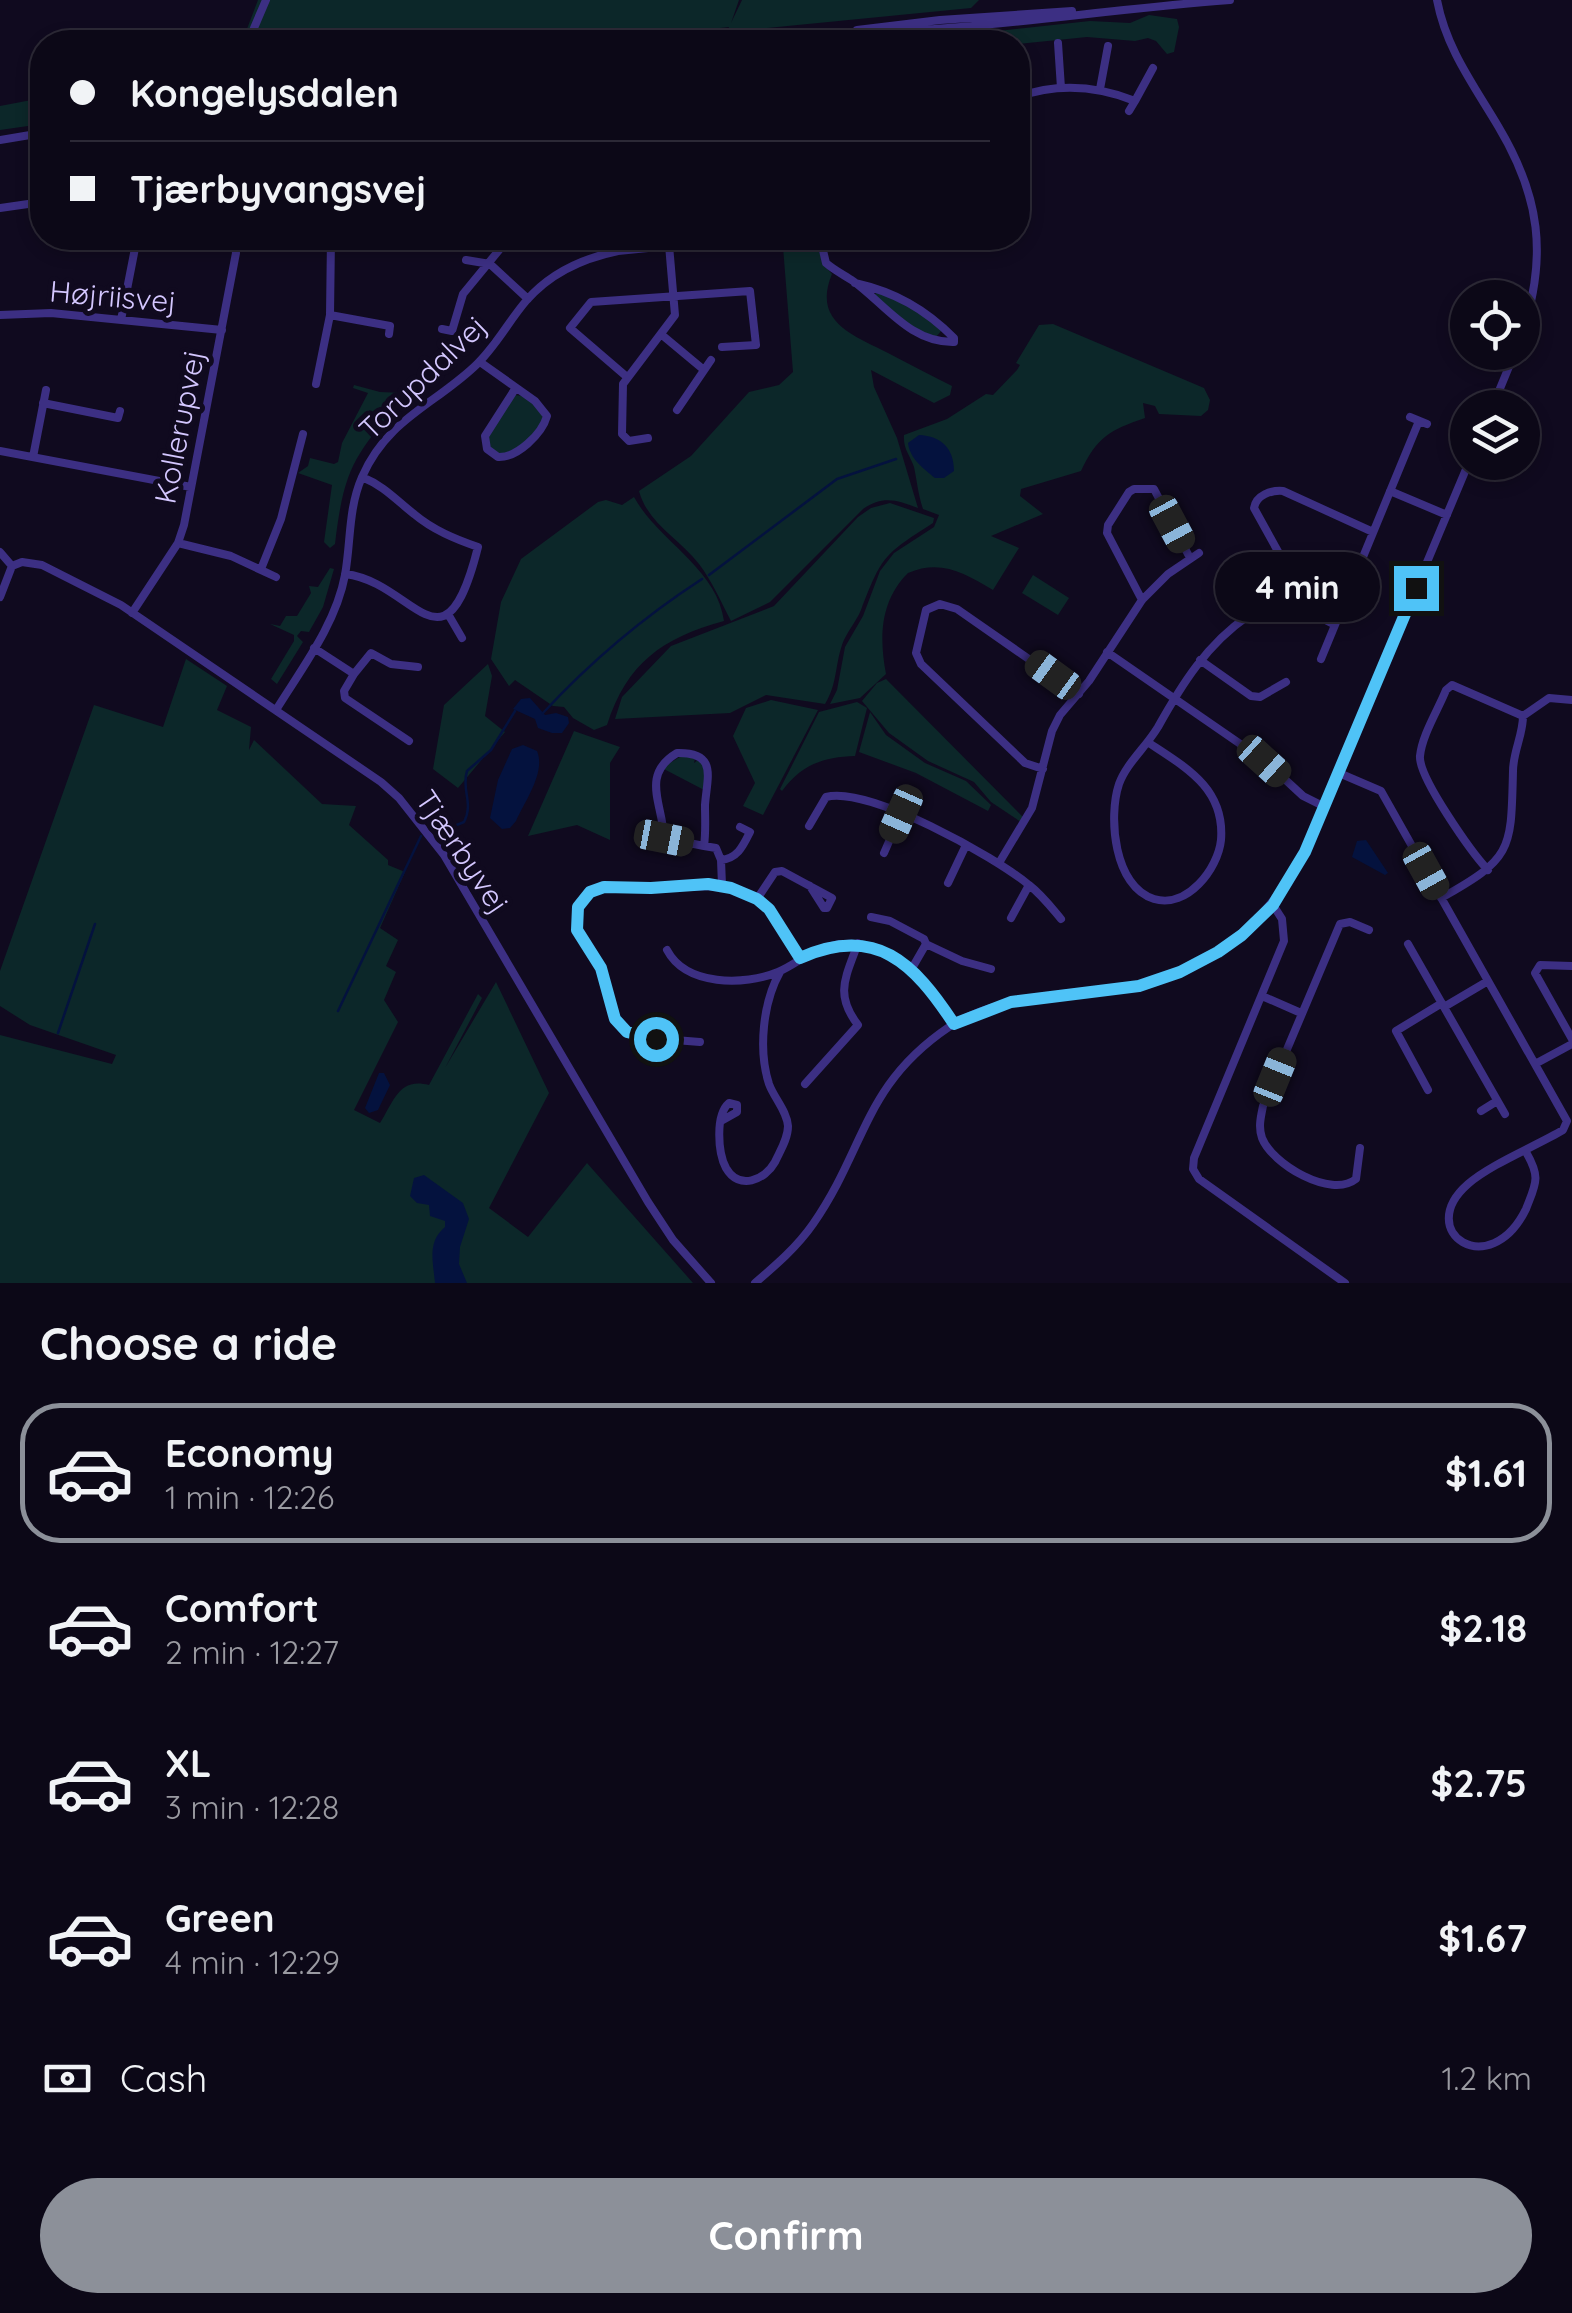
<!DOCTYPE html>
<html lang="en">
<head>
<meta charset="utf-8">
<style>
	:root { --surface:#0c0817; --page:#151120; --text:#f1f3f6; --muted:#9a9aa1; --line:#2c2936; --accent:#8c9099 }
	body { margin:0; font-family:Quicksand,sans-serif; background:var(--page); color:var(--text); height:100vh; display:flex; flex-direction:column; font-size:38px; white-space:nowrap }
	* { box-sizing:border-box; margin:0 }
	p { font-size:32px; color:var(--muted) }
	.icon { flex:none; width:55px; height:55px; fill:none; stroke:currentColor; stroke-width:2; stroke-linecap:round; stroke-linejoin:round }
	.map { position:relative; height:1283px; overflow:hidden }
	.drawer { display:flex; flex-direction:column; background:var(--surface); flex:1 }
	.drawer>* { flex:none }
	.top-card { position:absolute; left:30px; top:30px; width:1000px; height:220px; border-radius:40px; box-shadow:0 5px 15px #0003,0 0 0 2px var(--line); display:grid; align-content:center; height:220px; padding:0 40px; background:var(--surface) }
	.fabs { position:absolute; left:1450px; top:280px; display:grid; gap:20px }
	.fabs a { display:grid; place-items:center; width:90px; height:90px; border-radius:50%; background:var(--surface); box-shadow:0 5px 15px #0003,0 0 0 2px var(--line); font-size:50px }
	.end { position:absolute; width:45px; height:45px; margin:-22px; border:12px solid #4fc3f7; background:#111; box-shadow:0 0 0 5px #111 }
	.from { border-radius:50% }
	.bubble { position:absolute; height:70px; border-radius:35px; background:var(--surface); box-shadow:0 5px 15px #0003,0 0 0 2px var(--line); font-size:32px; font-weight:800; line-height:70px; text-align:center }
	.car { position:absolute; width:30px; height:60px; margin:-30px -15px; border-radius:12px; box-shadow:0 0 8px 2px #0007; background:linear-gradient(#222 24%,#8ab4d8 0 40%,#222 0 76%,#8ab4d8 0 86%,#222 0) }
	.top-card b { display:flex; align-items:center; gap:35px; height:95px; font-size:38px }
	.top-card b+b { border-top:2px solid var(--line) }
	.top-card i { width:25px; height:25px; background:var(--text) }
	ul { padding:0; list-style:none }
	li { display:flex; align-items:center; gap:30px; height:140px; margin:0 20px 15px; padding:0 20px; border:5px solid transparent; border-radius:40px }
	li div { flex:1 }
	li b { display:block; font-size:38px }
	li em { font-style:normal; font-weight:800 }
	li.current { border-color:var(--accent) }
	li>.icon { width:90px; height:90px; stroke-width:1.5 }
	h2 { padding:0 40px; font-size:45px; line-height:120px }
	.pay { display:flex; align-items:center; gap:25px; height:110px; padding:0 40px; font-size:38px }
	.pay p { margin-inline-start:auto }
	.primary-button { display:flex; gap:20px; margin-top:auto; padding:20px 40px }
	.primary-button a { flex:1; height:115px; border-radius:60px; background:var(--accent); color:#fff; font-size:40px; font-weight:800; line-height:115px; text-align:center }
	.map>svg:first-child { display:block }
	.green { fill:#0c2729 }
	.water { fill:#04123e }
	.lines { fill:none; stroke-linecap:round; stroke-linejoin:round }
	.stream { stroke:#04123e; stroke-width:2.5 }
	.minor { stroke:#3c2f83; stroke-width:8 }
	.route { stroke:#4fc3f7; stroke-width:12 }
	.labels { text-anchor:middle; stroke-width:10; stroke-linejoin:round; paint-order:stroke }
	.street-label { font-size:30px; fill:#d4c7ff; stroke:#100a1f }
</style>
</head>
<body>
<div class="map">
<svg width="1572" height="1283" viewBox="0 0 1572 1283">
	<rect width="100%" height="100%" fill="#100a1f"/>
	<!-- green -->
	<path class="green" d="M258 0H739L731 23 742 0H979L971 8 727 32 729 27 595 42H242Z
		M1149 15 1177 19 1179 27 1174 52 1167 54 1156 41 1148 38 1135 41 1087 37 1018 44 962 42 967 35 980 37 989 32 1090 21 1130 23Z
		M42 98V124L0 130V106Z
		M817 244 823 264 832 274C812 322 853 335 888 353 909 364 930 375 952 386L950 395 934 403 871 370 874 387 897 438 918 508C897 500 883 495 863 509L770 602 731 621C721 602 712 581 699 564 679 538 648 524 639 491L691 456 749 392 779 385 793 372 783 247Z
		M877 291 905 302 942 330 936 337 911 327 873 298Z
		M1053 324 1204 388 1210 400 1208 410 1201 416 1159 414 1155 406 1143 403 1145 418C1110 430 1097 437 1081 471L1021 489 1020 496 1043 514 991 536 1019 548 993 590C964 573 941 559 908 573 880 601 879 637 886 674L860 698 830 704 837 690 845 647 863 616 880 571 894 553 934 527 939 515 923 509C918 494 917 481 914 467 910 455 903 449 904 435L947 419 986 394 993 395 1017 370 1020 365 1016 363 1039 325Z
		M354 385 380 392 403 393 406 397C355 453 344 467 335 544L330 548 324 542 332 485 298 473 308 466 310 458 334 464 338 462 342 443 368 393 353 388Z
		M514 395C527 395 540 406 543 418 536 435 517 453 498 454L488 446 487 439Z
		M634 497C658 541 717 568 724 621 662 638 627 663 607 725L594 730 573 718 564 707 553 706 515 680 509 686 491 659 501 602 521 559 598 502 606 500 622 505Z
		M890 503 934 518 933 523C883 555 882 556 861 610 856 622 846 633 842 645 835 666 837 685 825 704L766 695 730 713 615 719 622 697 671 646 774 606 858 517 871 508Z
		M330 568 334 569 323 607 309 632 301 631 297 636 303 642 277 684 271 679 294 641V635L270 624 280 626 286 616H297L311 593 309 586 318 587Z
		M1033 575 1069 598 1058 615 1022 593Z
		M186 659 227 686 217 710 251 727 249 750 254 740 322 804 356 806 349 825 388 860V865L405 872 380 928 398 940 386 966 396 972 384 1000 398 1022 354 1110 380 1123C394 1101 399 1077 429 1085L478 994 482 998 445 1068 496 982 549 1093 489 1208 528 1237 587 1163 693 1283H0V1035L112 1064 116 1055 30 1025 0 1006V971L94 705 163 727Z
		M488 664 492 676 485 716 505 732 458 788 433 769 444 705Z
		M886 679 1023 817 1021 822 991 802 974 782 928 761 889 733 862 701 877 683Z
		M771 700 818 710 763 815 743 806 755 783 733 736 746 708Z
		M857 702 867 708 855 756C823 757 801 765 782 791L780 789 819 712Z
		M870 712 886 735 925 763 966 781 991 805 988 811 916 773 859 752Z
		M574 731 620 747 610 763V840L577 825 528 836Z
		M683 755 695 758 694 763 698 760C708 768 706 779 706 791L662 768Z"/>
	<!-- water -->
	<path class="water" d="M919 435C941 436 954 448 954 471L944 478H935C923 468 910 459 908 443Z
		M530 698 545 715 556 713 568 717 569 723 562 733H552L538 728 535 719 513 709 521 699Z
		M523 745 537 751C546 772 525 801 516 821L510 828 502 829 490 818 498 780 512 749Z
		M1366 840 1388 873 1385 875 1352 857 1357 841Z
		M379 1073H384L390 1085 378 1110 369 1113 365 1108Z
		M424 1175 463 1203 469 1219 460 1247 459 1264 467 1283H435C433 1261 427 1242 445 1227V1221L430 1216 429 1205 417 1203 410 1196 414 1178Z"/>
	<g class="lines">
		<!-- stream -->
		<path class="stream" d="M709 575 837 479 896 459
			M543 713C592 660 642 618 702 579
			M437 833 464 822C474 803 461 790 467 771L491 750 515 711
			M338 1011 421 836
			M58 1033 95 924"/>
		<!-- minor -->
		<path class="minor" d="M1437 0C1446 48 1473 84 1498 126 1540 196 1548 256 1522 334
			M857 30 940 20 1072 11
			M833 34C967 32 1097 10 1230 0
			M248 42 266 0
			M747 42 834 34
			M1058 43 1061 88
			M1018 78 1023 95
			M1100 89 1108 46
			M1018 97C1057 83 1097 86 1135 101L1129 111
			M1135 101 1153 68
			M0 140 42 133
			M0 208 42 202
			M820 238 826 263C834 270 844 275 853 281 885 304 910 343 954 342V338C925 309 895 292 855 283
			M331 241 406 246
			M466 260 490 264 528 299
			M0 315 51 313 222 330
			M330 315 390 326 389 334
			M121 320 137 238
			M442 329 452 331 463 294 509 238
			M662 335 704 370
			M480 362 535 401 547 416C542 434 517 458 498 457L487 449 485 436 515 389
			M627 377 570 328 591 302 750 291 756 345 722 347
			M316 384 330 315 331 238
			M43 403 118 418 120 411
			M1492 408 1515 352
			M677 410 711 360
			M1410 417 1427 424
			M648 438 629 441 622 434 623 384 675 315 669 245
			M0 451 191 487
			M33 457 46 390
			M1390 491 1447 515
			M178 543 231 556 276 577
			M0 552 12 566
			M12 566 22 562 42 565 121 605 381 782 399 798 444 855 648 1202 673 1240 711 1283
			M261 569 281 519 303 434
			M345 574C415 582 444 682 478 547 455 539 433 530 414 514 396 500 384 486 362 477
			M0 597 12 566
			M1142 600 1107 533 1108 525 1129 492 1134 489H1154L1190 558
			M132 613 178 543 184 525 236 253 234 238
			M448 614 462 638
			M1335 625 1312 613 1254 508C1256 495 1271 490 1283 491L1373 532
			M314 648 354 674 344 691 345 698 409 741
			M1107 652 1265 761 1303 796 1325 807
			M1321 659 1419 421
			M1200 660 1251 696 1260 697 1286 682
			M354 674 371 653 391 664 418 667
			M276 710C302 668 336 624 345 575 351 542 348 509 362 477 387 420 432 406 474 367 495 348 508 322 526 301 550 273 584 258 618 251L749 238
			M1149 743C1187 768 1225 789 1221 840 1218 869 1187 909 1154 899 1114 887 1108 817 1119 784 1126 764 1146 747 1158 727 1182 684 1207 644 1248 616
			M1043 769 1025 763 921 664 916 653 926 610 940 604 957 609 1079 694
			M1339 773 1381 791 1567 1121 1563 1130C1536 1146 1491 1164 1468 1184 1413 1232 1490 1283 1526 1209 1536 1183 1541 1178 1526 1152
			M809 826 826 797C869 786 994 856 1029 885 1042 895 1051 907 1061 919
			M704 846 664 838C663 804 640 775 677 753 718 752 707 777 705 805 705 818 706 832 704 846L716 848 721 860 722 885
			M884 853 901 814
			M721 860C738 858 743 846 750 832L740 827
			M999 863 1032 808 1052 731 1060 715 1089 681 1142 600 1168 574 1199 553
			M1488 870C1472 853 1418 777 1420 756 1422 735 1438 710 1446 690L1452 685 1523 716
			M948 883 966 845
			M1441 898C1513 858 1511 850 1513 771 1513 752 1523 735 1523 716L1549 698 1572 700
			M757 899 775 872 782 871 832 898 827 908H824L810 886
			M1273 905 1282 919 1284 941 1194 1158 1193 1169 1199 1179 1345 1283
			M871 917 890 921 924 939 926 944 962 961 991 969
			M1011 918 1029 885
			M1408 944 1505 1114
			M667 950C686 986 744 986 778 972 795 965 808 952 826 947 885 931 925 979 954 1024
			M1572 966 1540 965 1535 973 1572 1039
			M911 970 926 944
			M1262 996 1301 1013
			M1444 1007 1488 981
			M700 1042 637 1037 621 1027 615 1019 601 968 577 930 576 918 583 898C603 882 628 889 652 888 739 886 752 874 800 958
			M1535 1064 1572 1044
			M805 1084 858 1025C834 994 846 977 858 943
			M1428 1090 1396 1031 1442 1003
			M1481 1111 1497 1101
			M721 1121 737 1112V1105L729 1103C715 1115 718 1153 726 1168 739 1191 765 1180 775 1162 780 1151 788 1139 788 1126 787 1111 774 1098 769 1084 758 1050 763 1002 780 972
			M1360 1148 1356 1179C1331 1199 1272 1164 1262 1138 1258 1127 1261 1116 1263 1106L1340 924 1350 922 1369 930
			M755 1283C776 1265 797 1247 813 1224 866 1148 863 1085 949 1027 983 1005 1024 999 1064 994 1089 991 1115 991 1139 985 1216 969 1268 919 1305 853L1469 462"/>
	</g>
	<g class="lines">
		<!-- route -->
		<path class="route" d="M656 1039 627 1032 615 1019 601 968 577 930 578 907 590 892 604 887 651 888 708 884 731 888 757 899 769 909 800 958C876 924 914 963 954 1024L1011 1002 1139 986 1180 972 1218 952 1242 935 1273 905 1305 852 1416 588"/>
	</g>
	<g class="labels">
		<!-- street labels -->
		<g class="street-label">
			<text transform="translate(113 297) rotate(5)" y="10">Højriisvej</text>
			<text transform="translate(423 378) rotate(-44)" y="10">Torupdalvej</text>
			<text transform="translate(180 427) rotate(-79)" y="10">Kollerupvej</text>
			<text transform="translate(462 852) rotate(56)" y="10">Tjærbyvej</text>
		</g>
	</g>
</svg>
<div class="fabs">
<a><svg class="icon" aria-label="locate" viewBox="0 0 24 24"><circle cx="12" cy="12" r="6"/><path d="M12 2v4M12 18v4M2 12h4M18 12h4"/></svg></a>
<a><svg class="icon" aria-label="layers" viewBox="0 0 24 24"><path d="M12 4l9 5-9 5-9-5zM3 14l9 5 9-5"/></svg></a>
</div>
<i class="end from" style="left:656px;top:1039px"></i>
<i class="end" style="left:1416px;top:588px"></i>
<div class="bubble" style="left:1215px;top:552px;width:165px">4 min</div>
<i class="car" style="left:1172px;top:524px;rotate:152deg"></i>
<i class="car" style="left:1053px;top:675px;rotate:306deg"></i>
<i class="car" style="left:1264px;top:761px;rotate:132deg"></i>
<i class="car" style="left:901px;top:814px;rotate:204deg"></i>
<i class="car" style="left:664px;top:838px;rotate:101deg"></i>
<i class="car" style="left:1426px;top:871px;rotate:151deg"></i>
<i class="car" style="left:1275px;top:1077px;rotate:22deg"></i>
<div class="top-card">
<b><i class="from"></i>Kongelysdalen</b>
<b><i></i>Tjærbyvangsvej</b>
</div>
</div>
<section class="drawer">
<h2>Choose a ride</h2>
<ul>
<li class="current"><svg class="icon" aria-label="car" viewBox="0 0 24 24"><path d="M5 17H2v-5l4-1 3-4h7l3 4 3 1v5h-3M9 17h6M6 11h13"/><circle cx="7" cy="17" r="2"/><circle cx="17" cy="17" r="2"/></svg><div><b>Economy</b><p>1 min · 12:26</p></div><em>$1.61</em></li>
<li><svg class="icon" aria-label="car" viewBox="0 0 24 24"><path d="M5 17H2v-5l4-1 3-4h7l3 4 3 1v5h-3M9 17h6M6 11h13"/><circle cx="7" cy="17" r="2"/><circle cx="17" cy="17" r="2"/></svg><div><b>Comfort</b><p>2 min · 12:27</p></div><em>$2.18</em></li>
<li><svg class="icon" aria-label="car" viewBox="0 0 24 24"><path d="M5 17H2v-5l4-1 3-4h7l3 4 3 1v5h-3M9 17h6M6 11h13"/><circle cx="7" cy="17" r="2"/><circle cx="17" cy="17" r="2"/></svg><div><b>XL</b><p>3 min · 12:28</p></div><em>$2.75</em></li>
<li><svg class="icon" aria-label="car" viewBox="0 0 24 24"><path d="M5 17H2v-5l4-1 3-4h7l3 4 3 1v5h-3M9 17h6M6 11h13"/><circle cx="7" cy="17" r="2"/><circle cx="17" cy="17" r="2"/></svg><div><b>Green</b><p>4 min · 12:29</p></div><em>$1.67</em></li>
</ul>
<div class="pay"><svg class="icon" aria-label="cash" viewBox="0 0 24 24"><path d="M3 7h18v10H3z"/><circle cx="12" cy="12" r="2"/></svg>Cash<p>1.2 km</p></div>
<div class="primary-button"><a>Confirm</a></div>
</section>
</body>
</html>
